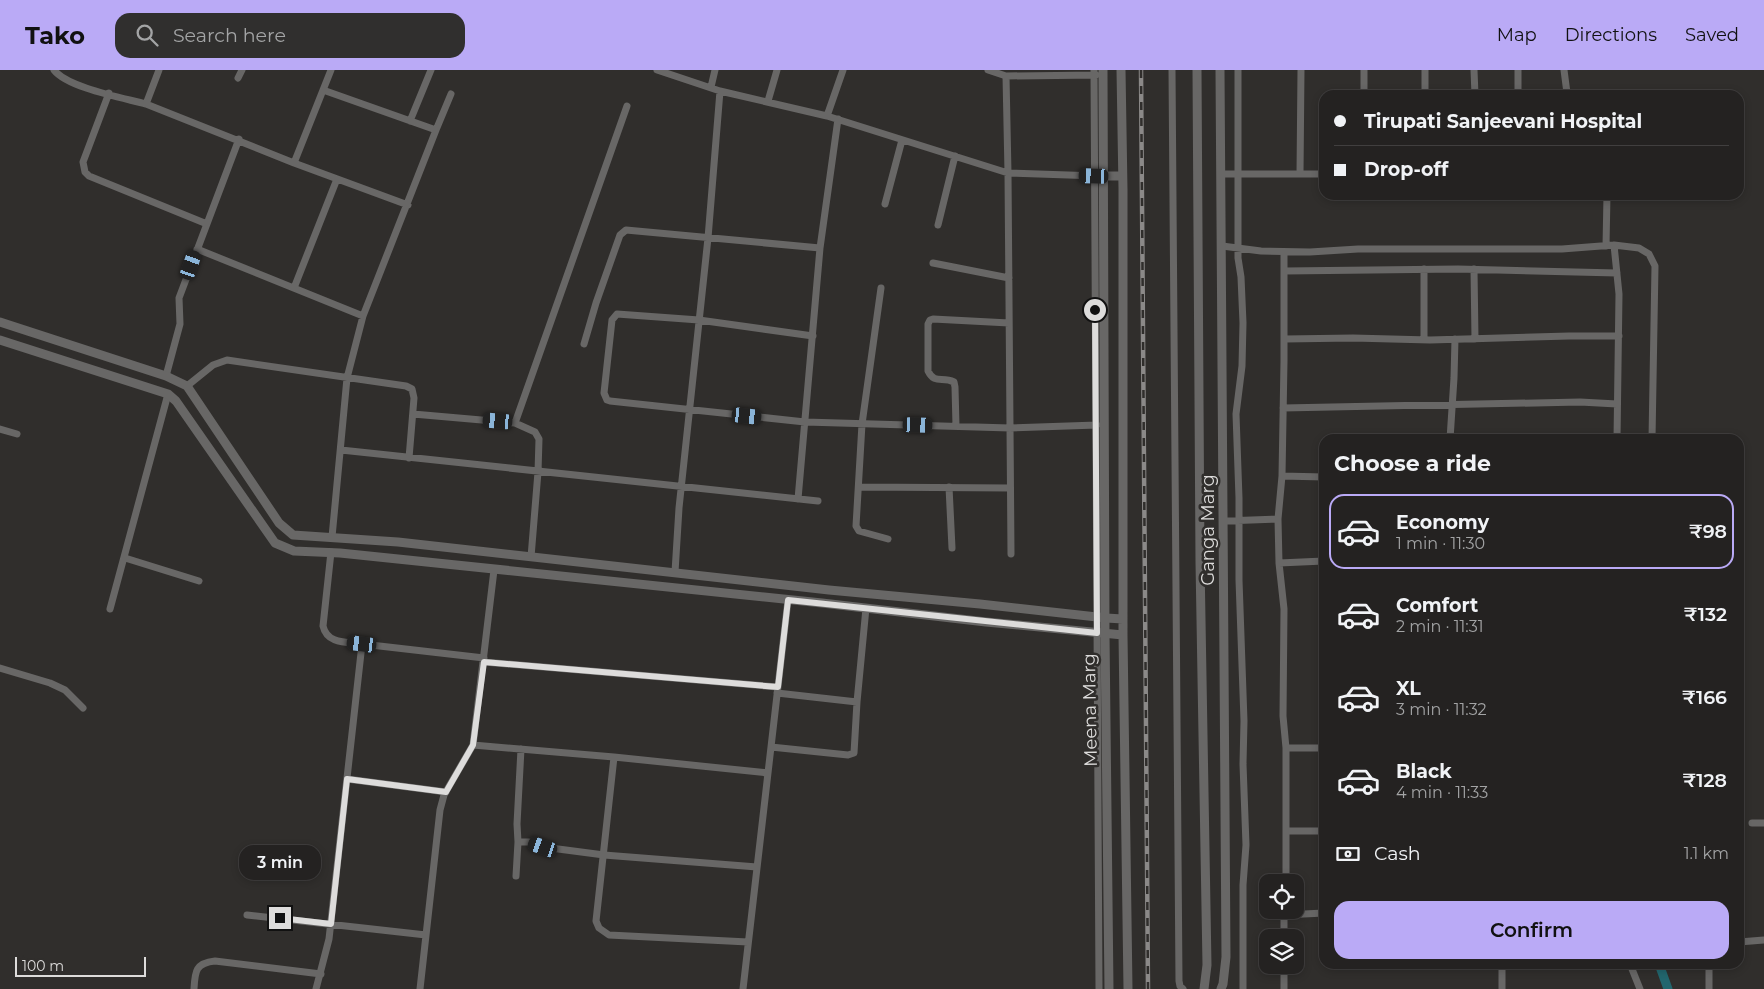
<!DOCTYPE html>
<html lang="en">
<head>
<meta charset="utf-8">
<style>
	:root { --surface:#242221; --page:#302f2e; --text:#f1f3f6; --muted:#a3a4a5; --line:#413f3f; --accent:#baaaf6 }
	body { margin:0; font-family:Montserrat,sans-serif; background:var(--page); color:var(--text); height:100vh; display:flex; flex-direction:column; font-size:19px; white-space:nowrap }
	* { box-sizing:border-box; margin:0 }
	p { font-size:16px; color:var(--muted) }
	.icon { flex:none; width:28px; height:28px; fill:none; stroke:currentColor; stroke-width:2; stroke-linecap:round; stroke-linejoin:round }
	.map { position:relative; flex:1; overflow:hidden }
	.side { position:absolute; left:1319px; top:364px; width:425px; height:535px; display:flex; flex-direction:column; background:var(--surface); border-radius:15px; box-shadow:0 2px 8px #0003,0 0 0 1px var(--line) }
	.side>* { flex:none }
	.banner { position:absolute; left:1319px; top:20px; width:425px; height:110px; border-radius:15px; box-shadow:0 2px 8px #0003,0 0 0 1px var(--line); display:grid; align-content:center; height:110px; padding:0 15px; background:var(--surface) }
	.fabs { position:absolute; left:1259px; top:804px; display:grid; gap:10px }
	.fabs a { display:grid; place-items:center; width:45px; height:45px; border-radius:10px; background:var(--surface); box-shadow:0 2px 8px #0003,0 0 0 1px var(--line); font-size:25px }
	.scale { position:absolute; left:15px; bottom:12px; width:131px; box-sizing:border-box; padding-left:5px; border:2px solid #dddcdb; border-top:0; font-size:14px; line-height:18px; white-space:nowrap; color:#dddcdb; -webkit-text-stroke:4px #302e2c; paint-order:stroke }
	.end { position:absolute; width:22px; height:22px; margin:-11px; border:6px solid #dddcdb; background:#111; box-shadow:0 0 0 2px #111 }
	.from { border-radius:50% }
	.bubble { position:absolute; height:35px; border-radius:15px; background:var(--surface); box-shadow:0 2px 8px #0003,0 0 0 1px var(--line); font-size:16px; font-weight:600; line-height:35px; text-align:center }
	.car { position:absolute; width:15px; height:30px; margin:-15px -8px; border-radius:6px; box-shadow:0 0 4px 1px #0007; background:linear-gradient(#222 24%,#8ab4d8 0 40%,#222 0 76%,#8ab4d8 0 86%,#222 0) }
	.banner b { display:flex; align-items:center; gap:18px; height:48px; font-size:19px }
	.banner b+b { border-top:1px solid var(--line) }
	.banner i { width:12px; height:12px; background:var(--text) }
	ul { padding:0; list-style:none }
	li { display:flex; align-items:center; gap:15px; height:75px; margin:0 10px 8px; padding:0 5px; border:2px solid transparent; border-radius:15px }
	li div { flex:1 }
	li b { display:block; font-size:19px }
	li em { font-style:normal; font-weight:600 }
	li.current { border-color:var(--accent) }
	li>.icon { width:45px; height:45px; stroke-width:1.5 }
	h2 { padding:0 15px; font-size:22px; line-height:60px }
	.pay { display:flex; align-items:center; gap:12px; height:55px; padding:0 15px; font-size:19px }
	.pay p { margin-inline-start:auto }
	.cta { display:flex; gap:10px; margin-top:auto; padding:10px 15px }
	.cta a { flex:1; height:58px; border-radius:15px; background:var(--accent); color:#111; font-size:20px; font-weight:600; line-height:58px; text-align:center }
	header { display:flex; align-items:center; gap:30px; box-sizing:border-box; height:70px; padding:0 25px; background:var(--accent); color:#111 }
	header strong { font-size:24px }
	nav { display:flex; gap:28px; margin-inline-start:auto; font-size:18px }
	.search { width:350px; height:45px; background:var(--page); display:flex; align-items:center; gap:12px; box-sizing:border-box; padding:0 18px; border-radius:15px; color:var(--muted); font-size:19px }
	.map>svg:first-child { display:block }
	.lines { fill:none; stroke-linecap:round; stroke-linejoin:round }
	.canal { stroke:#22666e; stroke-width:9 }
	.minor { stroke:#686766; stroke-width:7 }
	.tertiary { stroke:#686766; stroke-width:9 }
	.rail-casing { stroke:#8b8988; stroke-width:4.5 }
	.rail { stroke:#302e2c; stroke-width:2.5; stroke-dasharray:8; stroke-linecap:butt }
	.route { stroke:#dddcdb; stroke-width:6 }
	.labels { text-anchor:middle; stroke-width:5; stroke-linejoin:round; paint-order:stroke }
	.street-label { font-size:18px; fill:#dddcdb; stroke:#302e2c }
</style>
</head>
<body>
<header>
<strong>Tako</strong>
<div class="search"><svg class="icon" aria-label="search" viewBox="0 0 24 24"><circle cx="10" cy="10" r="6"/><path d="M15 15l6 6"/></svg>Search here</div>
<nav><a>Map</a><a>Directions</a><a>Saved</a></nav>
</header>
<div class="map">
<svg width="1764" height="919" viewBox="0 0 1764 919">
	<rect width="100%" height="100%" fill="#302e2c"/>
	<g class="lines">
		<!-- canal -->
		<path class="canal" d="M1659 894 1668 919"/>
		<!-- minor -->
		<path class="minor" d="M54 0C68 18 124 28 146 34L159 0
			M657 0 720 21 827 46 1008 103 1098 106
			M988 0 1006 6 1096 5
			M1094 0 1099 919
			M1172 0 1179 911 1180 916 1183 919
			M1238 0V188L1241 207 1243 253 1242 296 1236 344 1239 428V510L1244 651 1243 694 1246 775 1243 815V919
			M1364 0V25
			M1474 0 1475 25
			M1564 0 1567 23
			M1006 6 1008 103 1011 484
			M238 8 242 0
			M711 17 715 0
			M323 20 436 60 363 246 347 308 332 467
			M109 23 83 92 85 102 89 106 207 154
			M1425 25V0
			M1518 25V0
			M768 31 777 0
			M146 34 294 93 331 0
			M827 46 843 0
			M410 51 431 0
			M436 60 451 24
			M294 93 408 135
			M1221 104H1324
			M1300 104 1301 0
			M885 134 902 70
			M938 155 955 86
			M1614 175 1619 224 1617 369
			M1222 176 1261 181 1310 182 1358 179H1562L1614 175 1639 178 1649 184 1655 196 1652 369
			M1606 176 1607 125
			M820 178 838 49
			M197 179 363 246
			M1284 182V291L1282 406 1278 449 1279 493 1284 539 1283 646 1286 678V812
			M933 193 1009 208
			M1474 199 1475 269
			M1285 201 1458 199 1617 203
			M294 218 337 109
			M881 218 862 354 856 456 859 461 888 469
			M813 266 699 250 617 244 612 250 604 323 607 330 610 331 805 352 1010 358 1097 355
			M1285 269 1353 268 1430 270 1569 266H1619
			M1424 270V199
			M584 274 596 233 620 165 626 160 820 178 798 429
			M166 306 180 254 179 228 239 69
			M187 316 213 295 227 290 406 316 412 319 414 328 409 388
			M1283 338 1580 332 1617 334
			M413 344 515 353 627 36
			M515 353 535 362 539 369 538 402 531 487
			M956 356 955 317 954 312C942 306 935 315 928 301V254L930 250 933 249 1009 253
			M0 359 17 364
			M1450 369 1454 308 1455 269
			M341 380 818 431
			M1282 406 1324 407
			M859 417 1010 418
			M949 417 952 478
			M1224 451 1278 449
			M125 488 199 511
			M1279 493 1324 491
			M675 502 679 438 708 168 720 21
			M110 539 168 324
			M362 574 484 588
			M484 592 778 617
			M0 598 50 613 65 620 83 638
			M777 623 857 632 866 538
			M473 675 614 687
			M771 677 848 685 854 683 857 632
			M1286 678H1324
			M521 679 517 754 518 772H529L543 777 604 785 757 797
			M347 709 446 722
			M1752 753H1764
			M1286 761H1324
			M516 806 518 772
			M247 845 426 865
			M1284 845 1324 843
			M1284 868V840
			M748 872 609 865 599 858 596 851 614 687 768 703
			M1739 872 1764 870
			M1630 894 1640 919
			M1709 894V919
			M1284 895V919
			M194 919C195 902 195 893 215 891L321 904
			M316 919 329 869 362 574C346 572 327 574 323 556L331 482
			M420 919 440 740 444 725 473 675 494 500
			M743 919 788 530
			M1502 919V894"/>
		<!-- tertiary -->
		<path class="tertiary" d="M1103 0 1105 564 1109 919
			M1121 0 1123 119V565L1128 919
			M1197 0 1200 492 1207 895 1204 919
			M1220 0 1226 887 1223 914 1221 919
			M1103 106H1122
			M0 252 166 306 187 316 279 453 293 465 398 472 829 520 980 534 1106 548 1123 549
			M0 270 168 324 176 331 275 473 294 481 340 483 822 533 986 552 1123 565"/>
		<!-- rail casing -->
		<g class="rail-casing">
			<path id="rail" d="M1141 0 1148 919"/>
		</g>
		<!-- rail -->
		<use href="#rail" class="rail"/>
	</g>
	<g class="lines">
		<!-- route -->
		<path class="route" d="M280 848 331 854 347 709 446 722 473 675 484 592 778 617 788 530 1097 563 1095 240"/>
	</g>
	<g class="labels">
		<!-- street labels -->
		<g class="street-label">
			<text transform="translate(1208 460) rotate(-90)" y="6">Ganga Marg</text>
			<text transform="translate(1090 640) rotate(-91)" y="6">Meena Marg</text>
		</g>
	</g>
</svg>
<div class="fabs">
<a><svg class="icon" aria-label="locate" viewBox="0 0 24 24"><circle cx="12" cy="12" r="6"/><path d="M12 2v4M12 18v4M2 12h4M18 12h4"/></svg></a>
<a><svg class="icon" aria-label="layers" viewBox="0 0 24 24"><path d="M12 4l9 5-9 5-9-5zM3 14l9 5 9-5"/></svg></a>
</div>
<div class="scale">100 m</div>
<i class="end from" style="left:1095px;top:240px"></i>
<i class="end" style="left:280px;top:848px"></i>
<div class="bubble" style="left:239px;top:775px;width:82px">3 min</div>
<i class="car" style="left:1094px;top:106px;rotate:272deg"></i>
<i class="car" style="left:191px;top:195px;rotate:19deg"></i>
<i class="car" style="left:747px;top:346px;rotate:96deg"></i>
<i class="car" style="left:498px;top:351px;rotate:275deg"></i>
<i class="car" style="left:918px;top:355px;rotate:92deg"></i>
<i class="car" style="left:362px;top:574px;rotate:277deg"></i>
<i class="car" style="left:543px;top:777px;rotate:289deg"></i>
<div class="banner">
<b><i class="from"></i>Tirupati Sanjeevani Hospital</b>
<b><i></i>Drop-off</b>
</div>
<section class="side">
<h2>Choose a ride</h2>
<ul>
<li class="current"><svg class="icon" aria-label="car" viewBox="0 0 24 24"><path d="M5 17H2v-5l4-1 3-4h7l3 4 3 1v5h-3M9 17h6M6 11h13"/><circle cx="7" cy="17" r="2"/><circle cx="17" cy="17" r="2"/></svg><div><b>Economy</b><p>1 min · 11:30</p></div><em>₹98</em></li>
<li><svg class="icon" aria-label="car" viewBox="0 0 24 24"><path d="M5 17H2v-5l4-1 3-4h7l3 4 3 1v5h-3M9 17h6M6 11h13"/><circle cx="7" cy="17" r="2"/><circle cx="17" cy="17" r="2"/></svg><div><b>Comfort</b><p>2 min · 11:31</p></div><em>₹132</em></li>
<li><svg class="icon" aria-label="car" viewBox="0 0 24 24"><path d="M5 17H2v-5l4-1 3-4h7l3 4 3 1v5h-3M9 17h6M6 11h13"/><circle cx="7" cy="17" r="2"/><circle cx="17" cy="17" r="2"/></svg><div><b>XL</b><p>3 min · 11:32</p></div><em>₹166</em></li>
<li><svg class="icon" aria-label="car" viewBox="0 0 24 24"><path d="M5 17H2v-5l4-1 3-4h7l3 4 3 1v5h-3M9 17h6M6 11h13"/><circle cx="7" cy="17" r="2"/><circle cx="17" cy="17" r="2"/></svg><div><b>Black</b><p>4 min · 11:33</p></div><em>₹128</em></li>
</ul>
<div class="pay"><svg class="icon" aria-label="cash" viewBox="0 0 24 24"><path d="M3 7h18v10H3z"/><circle cx="12" cy="12" r="2"/></svg>Cash<p>1.1 km</p></div>
<div class="cta"><a>Confirm</a></div>
</section>
</div>
</body>
</html>
